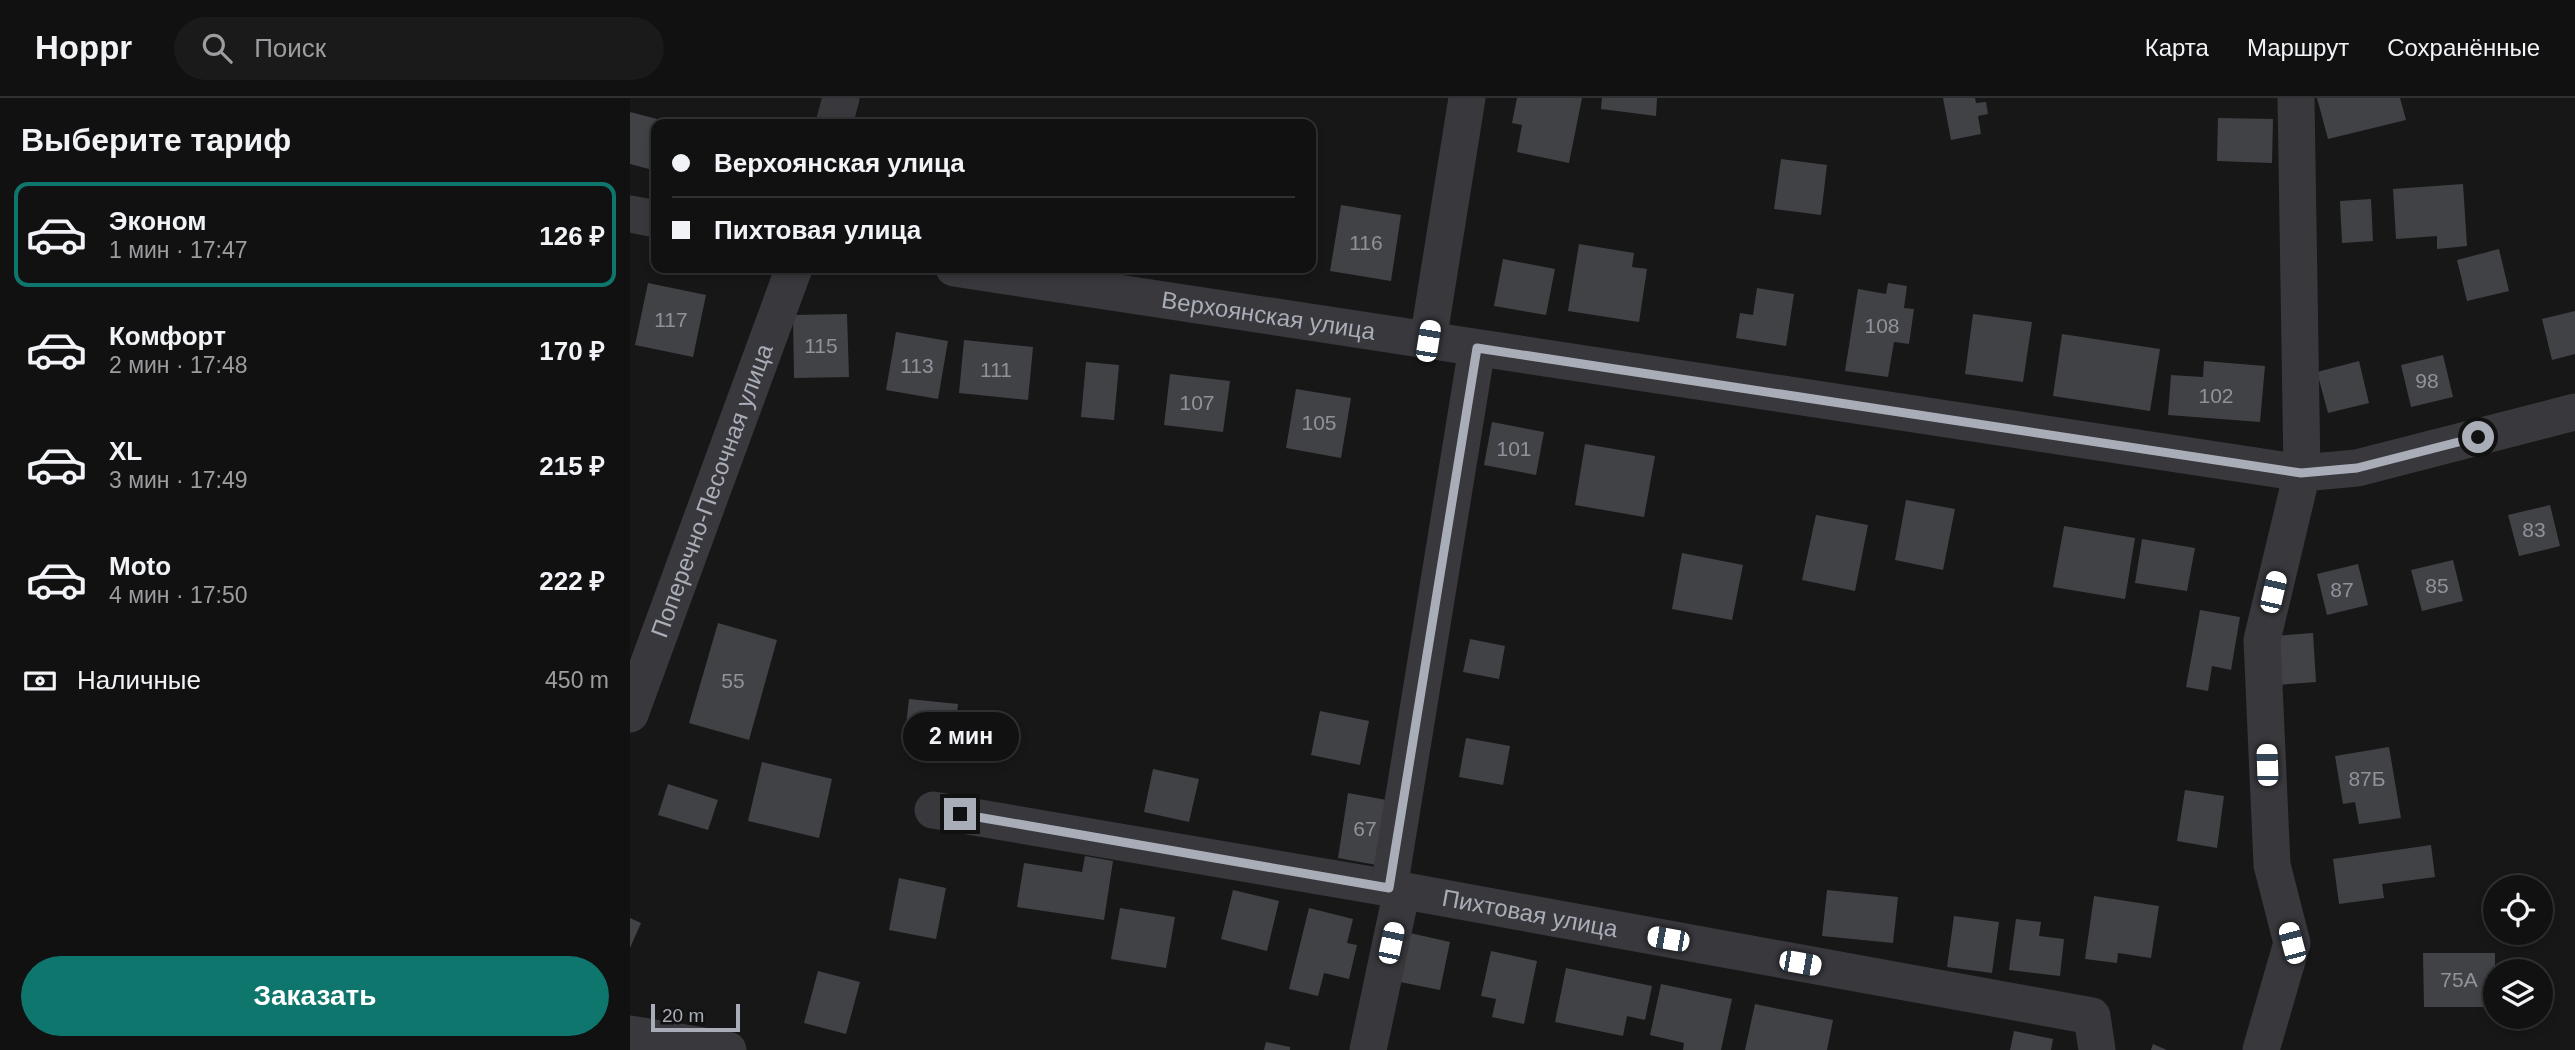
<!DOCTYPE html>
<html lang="ru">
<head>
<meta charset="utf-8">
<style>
	:root { --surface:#111112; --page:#1a1a1b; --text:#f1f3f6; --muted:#9c9d9f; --line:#303132; --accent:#0f766e }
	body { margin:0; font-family:Helvetica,sans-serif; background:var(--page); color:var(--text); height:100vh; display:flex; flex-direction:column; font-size:26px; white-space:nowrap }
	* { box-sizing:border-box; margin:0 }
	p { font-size:23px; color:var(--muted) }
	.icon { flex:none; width:38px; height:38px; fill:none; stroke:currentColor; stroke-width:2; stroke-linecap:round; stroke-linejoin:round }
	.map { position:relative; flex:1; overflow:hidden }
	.details { display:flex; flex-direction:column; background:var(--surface); width:630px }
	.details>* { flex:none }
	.guide { position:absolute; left:21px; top:21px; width:665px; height:154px; border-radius:14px; box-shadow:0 4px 10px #0003,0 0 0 2px var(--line); display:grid; align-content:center; height:154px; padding:0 21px; background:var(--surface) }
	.buttons { position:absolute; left:1853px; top:777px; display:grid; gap:14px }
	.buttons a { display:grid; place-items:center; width:70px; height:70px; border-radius:50%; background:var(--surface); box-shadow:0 4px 10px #0003,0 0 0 2px var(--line); font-size:35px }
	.scale { position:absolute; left:21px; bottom:18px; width:89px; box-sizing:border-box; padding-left:7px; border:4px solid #a9adb8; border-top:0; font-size:19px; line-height:24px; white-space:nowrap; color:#a9adb8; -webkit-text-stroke:5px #121213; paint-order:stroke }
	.end { position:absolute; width:32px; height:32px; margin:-16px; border:9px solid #a9adb8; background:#111; box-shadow:0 0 0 4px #111 }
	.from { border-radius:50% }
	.bubble { position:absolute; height:49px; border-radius:24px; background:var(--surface); box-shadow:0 4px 10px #0003,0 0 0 2px var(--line); font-size:23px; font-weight:700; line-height:49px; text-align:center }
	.car { position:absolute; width:21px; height:42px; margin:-21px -10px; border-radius:9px; box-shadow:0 0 5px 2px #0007; background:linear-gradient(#fff 24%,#345 0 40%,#fff 0 76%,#345 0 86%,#fff 0) }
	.guide b { display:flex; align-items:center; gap:24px; height:66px; font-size:26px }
	.guide b+b { border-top:2px solid var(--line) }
	.guide i { width:18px; height:18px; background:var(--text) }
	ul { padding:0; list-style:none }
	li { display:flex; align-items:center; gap:21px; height:105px; margin:0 14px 10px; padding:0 7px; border:4px solid transparent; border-radius:14px }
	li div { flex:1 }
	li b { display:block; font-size:26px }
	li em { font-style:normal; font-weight:700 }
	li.on { border-color:var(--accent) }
	li>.icon { width:63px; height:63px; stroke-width:1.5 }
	h2 { padding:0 21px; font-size:32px; line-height:84px }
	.pay { display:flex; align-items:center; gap:18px; height:77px; padding:0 21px; font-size:26px }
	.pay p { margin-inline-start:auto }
	.button { display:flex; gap:14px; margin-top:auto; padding:14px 21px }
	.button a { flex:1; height:80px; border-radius:42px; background:var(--accent); color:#fff; font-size:28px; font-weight:700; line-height:80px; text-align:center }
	header { display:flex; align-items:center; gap:42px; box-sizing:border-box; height:98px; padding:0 35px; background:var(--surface); border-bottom:2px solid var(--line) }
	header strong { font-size:33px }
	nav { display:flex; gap:38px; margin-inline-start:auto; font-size:24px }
	.search { width:490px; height:63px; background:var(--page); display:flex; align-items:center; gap:18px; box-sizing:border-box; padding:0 24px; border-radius:38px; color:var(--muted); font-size:26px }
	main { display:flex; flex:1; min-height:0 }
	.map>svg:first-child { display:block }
	.building { fill:#414245 }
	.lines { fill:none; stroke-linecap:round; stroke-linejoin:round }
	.minor { stroke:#38383d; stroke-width:37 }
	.route { stroke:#a9adb8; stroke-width:9 }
	.labels { text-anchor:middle; stroke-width:6; stroke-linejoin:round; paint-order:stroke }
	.number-label { font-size:21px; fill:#8f929b }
	.street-label { font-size:24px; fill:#a9adb8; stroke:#121213 }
</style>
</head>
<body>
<header>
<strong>Hoppr</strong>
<div class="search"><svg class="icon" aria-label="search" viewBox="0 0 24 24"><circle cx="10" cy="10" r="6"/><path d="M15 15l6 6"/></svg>Поиск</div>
<nav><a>Карта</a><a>Маршрут</a><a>Сохранённые</a></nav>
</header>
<main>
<section class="details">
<h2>Выберите тариф</h2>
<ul>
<li class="on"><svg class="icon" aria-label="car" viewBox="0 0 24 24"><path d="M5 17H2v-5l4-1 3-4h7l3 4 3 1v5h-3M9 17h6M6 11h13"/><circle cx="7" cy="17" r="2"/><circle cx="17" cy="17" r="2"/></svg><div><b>Эконом</b><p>1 мин · 17:47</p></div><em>126 ₽</em></li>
<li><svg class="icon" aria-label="car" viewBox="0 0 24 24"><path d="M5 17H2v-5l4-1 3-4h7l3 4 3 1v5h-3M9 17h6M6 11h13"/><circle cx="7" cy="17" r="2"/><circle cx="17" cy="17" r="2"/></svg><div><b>Комфорт</b><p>2 мин · 17:48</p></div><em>170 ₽</em></li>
<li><svg class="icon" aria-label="car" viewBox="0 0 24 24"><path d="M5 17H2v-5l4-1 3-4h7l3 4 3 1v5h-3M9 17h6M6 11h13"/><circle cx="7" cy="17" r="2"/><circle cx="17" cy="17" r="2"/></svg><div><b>XL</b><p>3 мин · 17:49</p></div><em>215 ₽</em></li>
<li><svg class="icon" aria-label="car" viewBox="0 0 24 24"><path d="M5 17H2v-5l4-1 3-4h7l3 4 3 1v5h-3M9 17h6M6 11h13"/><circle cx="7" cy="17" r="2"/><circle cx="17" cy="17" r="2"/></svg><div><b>Moto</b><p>4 мин · 17:50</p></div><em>222 ₽</em></li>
</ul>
<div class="pay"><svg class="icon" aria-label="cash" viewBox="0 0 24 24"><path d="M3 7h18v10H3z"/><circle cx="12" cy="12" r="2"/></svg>Наличные<p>450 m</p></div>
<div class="button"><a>Заказать</a></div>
</section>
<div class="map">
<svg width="1945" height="952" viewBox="0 0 1945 952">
	<rect width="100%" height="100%" fill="#171718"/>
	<!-- building -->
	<path class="building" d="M887 0H952L939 65 887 54 892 27 882 25Z
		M972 0H1027L1026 18 971 11Z
		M1313 0H1345L1346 5 1356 4 1358 16 1348 18 1351 36 1321 42Z
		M1687 0H1770L1776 22 1698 41Z
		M0 14 31 22 30 26H26V42L19 71 0 66Z
		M1588 20 1643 21 1642 65 1587 63Z
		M1151 61 1197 67 1191 117 1144 111Z
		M1833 86 1837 148 1807 151V138L1766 141 1763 91Z
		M1741 101 1743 143 1712 145 1710 103Z
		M711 107 771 117 761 183 700 173Z
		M949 146 1004 155 1002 169 1017 171 1009 224 938 213Z
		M1869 151 1879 193 1837 203 1827 162Z
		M873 161 925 171 916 217 864 208Z
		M638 170H672V175L638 172Z
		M18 185 76 197 63 259 5 247Z
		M1258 185 1277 188 1274 210 1284 211 1279 246 1264 244 1258 279 1215 273 1228 191 1256 196Z
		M1127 190 1164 196 1156 248 1106 240 1110 215 1123 217Z
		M1945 213V256L1922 262 1912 221Z
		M217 216 219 279 164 280 163 217Z
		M1343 216 1402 224 1393 284 1335 276Z
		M266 234 318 243 308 301 256 292Z
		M1432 236 1530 251 1520 313 1423 298Z
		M334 242 403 249 398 302 329 295Z
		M1813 257 1823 299 1781 309 1771 267Z
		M1574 263 1635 268 1630 324 1538 317 1541 277 1573 279Z
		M1729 263 1739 305 1698 315 1687 274Z
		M456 264 489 267 484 322 451 319Z
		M540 276 600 283 593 334 534 327Z
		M666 291 721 300 711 360 656 350Z
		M862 324 914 334 906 377 854 367Z
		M955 346 1025 358 1014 419 945 407Z
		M1276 402 1325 411 1313 472 1265 462Z
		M1920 407 1930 448 1889 458 1878 417Z
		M1186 417 1238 427 1225 493 1172 482Z
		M1434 428 1505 440 1495 501 1423 489Z
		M1512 441 1565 450 1557 493 1505 485Z
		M1052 455 1113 467 1102 522 1042 511Z
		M1823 462 1833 503 1792 513 1781 472Z
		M1728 466 1738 507 1697 517 1687 476Z
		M1570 512 1610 519 1601 572 1582 568 1578 593 1556 589Z
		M88 525 147 542 119 642 59 625Z
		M1683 535 1686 584 1647 587 1643 538Z
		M840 541 875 548 869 581 833 574Z
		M279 601 328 606 324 642 275 637Z
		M690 613 739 623 730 667 681 657Z
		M836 640 880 648 873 687 829 679Z
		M1759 649 1771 720 1729 726 1725 704 1713 706 1705 658Z
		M132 664 202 681 189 740 118 723Z
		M523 671 569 681 559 724 514 714Z
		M38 686 88 702 78 732 28 717Z
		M1555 692 1594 698 1587 750 1547 743Z
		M718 695 762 703 752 768 708 760Z
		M1801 747 1805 779 1752 786 1754 800 1709 806 1703 761Z
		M455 758 483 763 474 822 387 809 394 765 452 774Z
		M269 780 316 790 306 841 259 832Z
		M603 792 649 803 637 853 591 841Z
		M1197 792 1268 799 1263 845 1192 838Z
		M1464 798 1529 808 1521 860 1488 855 1487 865 1455 861Z
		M490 810 545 819 536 870 481 861Z
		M679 810 723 821 717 845 727 847 719 881 694 875 688 898 659 891Z
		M1324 818 1369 824 1362 875 1317 869Z
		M0 820 11 825 0 850Z
		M1386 821 1411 824 1409 838 1434 841 1430 878 1379 872Z
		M780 835 820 844 810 892 770 884Z
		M861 853 907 863 894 926 862 919 866 901 851 898Z
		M1793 855H1865V909H1794Z
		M936 870 1022 888 1015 922 997 918 993 938 925 924Z
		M188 873 230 884 216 936 174 925Z
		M1031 886 1102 901 1091 952H1053L1054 945 1020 937Z
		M1125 906 1203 922 1197 952H1115Z
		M1384 933 1423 941 1421 952H1380Z
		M636 944 660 949V952H634Z
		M1523 946 1537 952H1521Z"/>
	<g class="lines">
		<!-- minor -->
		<g class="minor">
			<path d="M204 26 211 0"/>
			<path d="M0 116 26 121"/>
			<path id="s1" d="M324 170 1672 375 1727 370 1945 314"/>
			<path d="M798 243 837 0"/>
			<path id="s2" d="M0 616 164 170"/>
			<path id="s3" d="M303 712 759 790 1462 918 1467 952"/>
			<path d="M759 790 847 250"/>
			<path d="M0 936 98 952"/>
			<path d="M738 952 772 792"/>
			<path d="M1631 952 1662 845 1642 767 1632 542 1672 375 1666 0"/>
		</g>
	</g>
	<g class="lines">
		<!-- route -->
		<path class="route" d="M330 716 759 790 847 250 1671 375 1727 370 1848 339"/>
	</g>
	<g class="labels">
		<!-- number labels -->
		<g class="number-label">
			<text x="736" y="152">116</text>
			<text x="41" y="229">117</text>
			<text x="1252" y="235">108</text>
			<text x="191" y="255">115</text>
			<text x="287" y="275">113</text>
			<text x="366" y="279">111</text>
			<text x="1797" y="290">98</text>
			<text x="1586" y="305">102</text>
			<text x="567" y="312">107</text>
			<text x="689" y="332">105</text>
			<text x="884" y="358">101</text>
			<text x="1904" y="439">83</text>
			<text x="1807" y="495">85</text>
			<text x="1712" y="499">87</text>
			<text x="103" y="590">55</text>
			<text x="1737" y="688">87Б</text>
			<text x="735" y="738">67</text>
			<text x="1829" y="889">75А</text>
		</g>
		<!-- street labels -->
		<g class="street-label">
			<text dy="8" stroke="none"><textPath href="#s1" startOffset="318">Верхоянская улица</textPath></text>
			<text dy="8" stroke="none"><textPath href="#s2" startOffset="238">Поперечно-Песочная улица</textPath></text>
			<text dy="8" stroke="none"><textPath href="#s3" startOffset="606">Пихтовая улица</textPath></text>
		</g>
	</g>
</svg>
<div class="buttons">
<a><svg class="icon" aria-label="locate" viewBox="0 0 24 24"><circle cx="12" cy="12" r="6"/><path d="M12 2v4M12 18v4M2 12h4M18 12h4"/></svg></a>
<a><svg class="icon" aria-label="layers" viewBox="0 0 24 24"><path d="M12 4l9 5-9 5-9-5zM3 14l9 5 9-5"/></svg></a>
</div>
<div class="scale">20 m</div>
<i class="end from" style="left:1848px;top:339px"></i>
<i class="end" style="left:330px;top:716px"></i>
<div class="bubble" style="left:273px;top:614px;width:116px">2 мин</div>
<i class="car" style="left:798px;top:243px;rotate:9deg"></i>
<i class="car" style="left:1643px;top:494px;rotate:13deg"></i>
<i class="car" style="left:1637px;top:667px;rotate:358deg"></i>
<i class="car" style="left:1038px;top:841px;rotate:280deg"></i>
<i class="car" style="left:761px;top:845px;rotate:12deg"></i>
<i class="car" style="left:1662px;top:845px;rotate:345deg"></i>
<i class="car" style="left:1170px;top:865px;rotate:100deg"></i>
<div class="guide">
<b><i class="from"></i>Верхоянская улица</b>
<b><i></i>Пихтовая улица</b>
</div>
</div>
</main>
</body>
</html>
